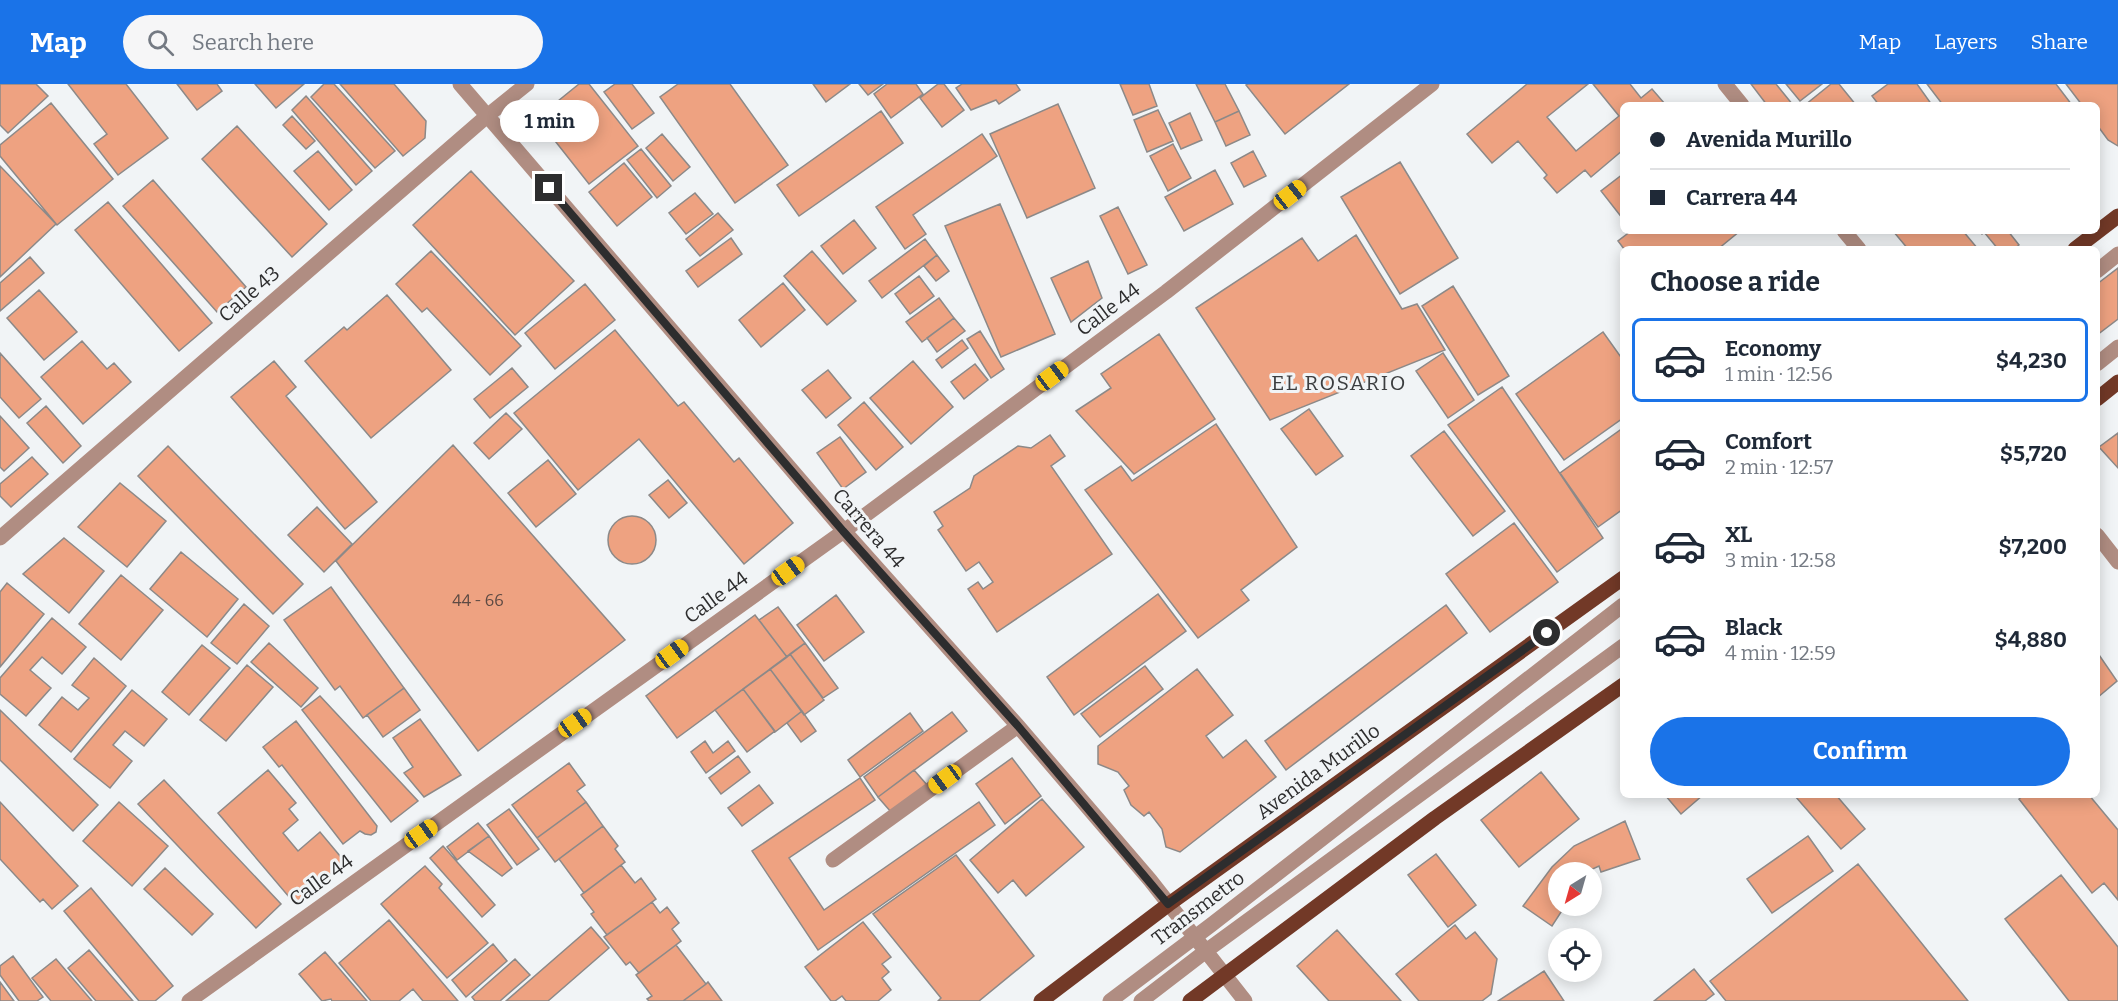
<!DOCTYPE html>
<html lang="en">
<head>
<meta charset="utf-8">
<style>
	:root { --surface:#fff; --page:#f6f6f7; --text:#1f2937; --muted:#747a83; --line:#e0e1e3; --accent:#1a73e8 }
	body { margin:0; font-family:Bitter,serif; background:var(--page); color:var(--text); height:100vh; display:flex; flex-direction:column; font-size:22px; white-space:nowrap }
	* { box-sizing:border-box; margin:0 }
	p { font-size:20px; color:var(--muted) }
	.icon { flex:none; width:33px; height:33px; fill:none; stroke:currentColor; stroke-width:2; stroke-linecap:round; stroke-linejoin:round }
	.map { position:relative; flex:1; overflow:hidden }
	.details { position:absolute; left:1620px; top:162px; width:480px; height:552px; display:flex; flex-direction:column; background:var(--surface); border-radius:9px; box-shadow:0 3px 15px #0003 }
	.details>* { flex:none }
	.hud { position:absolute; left:1620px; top:18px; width:480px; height:132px; border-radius:9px; box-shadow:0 3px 15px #0003; display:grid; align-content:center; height:132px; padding:0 30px; background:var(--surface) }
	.needle { width:39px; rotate:217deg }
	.tools { position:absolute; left:1548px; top:778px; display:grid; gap:12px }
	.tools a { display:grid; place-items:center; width:54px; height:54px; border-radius:50%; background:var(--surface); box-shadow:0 3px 15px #0003; font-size:30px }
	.end { position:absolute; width:27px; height:27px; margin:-14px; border:8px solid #2d2d2e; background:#fff; box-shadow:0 0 0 3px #fff }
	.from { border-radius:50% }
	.bubble { position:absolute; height:42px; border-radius:21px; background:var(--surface); box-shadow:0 3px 15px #0003; font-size:20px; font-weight:700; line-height:42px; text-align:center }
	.car { position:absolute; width:18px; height:36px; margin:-18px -9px; border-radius:8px; box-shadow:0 0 4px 2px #0007; background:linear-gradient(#f5c518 24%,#345 0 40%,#f5c518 0 76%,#345 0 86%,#f5c518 0) }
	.hud b { display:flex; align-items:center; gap:21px; height:57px; font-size:22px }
	.hud b+b { border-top:2px solid var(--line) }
	.hud i { width:15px; height:15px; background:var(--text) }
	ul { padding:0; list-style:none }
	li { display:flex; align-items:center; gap:18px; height:84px; margin:0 12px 9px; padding:0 18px; border:3px solid transparent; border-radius:9px }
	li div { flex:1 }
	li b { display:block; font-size:22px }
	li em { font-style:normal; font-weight:700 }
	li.selected { border-color:var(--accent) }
	li>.icon { width:54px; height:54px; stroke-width:1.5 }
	h2 { padding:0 30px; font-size:27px; line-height:72px }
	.cta { display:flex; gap:12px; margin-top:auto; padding:12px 30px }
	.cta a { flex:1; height:69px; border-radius:36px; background:var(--accent); color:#fff; font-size:24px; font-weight:700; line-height:69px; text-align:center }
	header { display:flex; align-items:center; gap:36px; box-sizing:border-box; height:84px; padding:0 30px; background:var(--accent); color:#fff }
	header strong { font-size:28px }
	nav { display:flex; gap:33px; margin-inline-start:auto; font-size:21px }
	.search { width:420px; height:54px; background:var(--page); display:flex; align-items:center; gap:15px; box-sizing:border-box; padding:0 21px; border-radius:33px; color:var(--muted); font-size:22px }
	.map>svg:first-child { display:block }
	.building { fill:#eea281; stroke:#8c8988; stroke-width:1.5 }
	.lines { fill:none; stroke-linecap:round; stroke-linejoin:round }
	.minor { stroke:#b08d82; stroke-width:15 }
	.major { stroke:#723927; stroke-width:15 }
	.route { stroke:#2d2d2e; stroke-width:8 }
	.labels { text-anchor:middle; stroke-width:6; stroke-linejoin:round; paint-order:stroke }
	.number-label { font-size:16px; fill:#5d4a43 }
	.street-label { font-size:20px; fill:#2d2d2e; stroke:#f1f4f6 }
	.neighbourhood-label { font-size:21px; letter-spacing:1.5px; fill:#3b3d3f; stroke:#f1f4f6 }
</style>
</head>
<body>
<header>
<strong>Map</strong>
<div class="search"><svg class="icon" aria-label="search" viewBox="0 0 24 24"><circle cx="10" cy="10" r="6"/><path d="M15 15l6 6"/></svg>Search here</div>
<nav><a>Map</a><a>Layers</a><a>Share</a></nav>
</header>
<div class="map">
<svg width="2118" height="917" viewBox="0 0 2118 917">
	<rect width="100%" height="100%" fill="#f1f4f6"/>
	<!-- building -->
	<path class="building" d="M0 0H36L48 12 8 49 0 41Z
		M68 0H126L168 54 118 91 94 60 107 50Z
		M177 0H217L222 7 197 26Z
		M255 0H304L276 24Z
		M324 0H334L395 67 375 84 311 13Z
		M340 0H394L426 37 425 54 403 72Z
		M579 0H589L638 62 589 100 537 34Z
		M615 0H632L654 29 632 45 604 8Z
		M678 0H730L788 81 735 119 660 13Z
		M813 0H850L826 18Z
		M859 0H883L868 11Z
		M887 0H916L923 10 891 34 874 10Z
		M938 0H944L964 26 942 43 920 14Z
		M962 0H1016L1020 6 999 20 996 16 971 26 956 4Z
		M1120 0H1149L1157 22 1133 31Z
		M1196 0H1225L1239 27 1215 38Z
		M1248 0H1349L1285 50 1246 1Z
		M1527 0H1588L1547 33 1576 67 1619 32 1593 0H1630L1641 14 1652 5 1665 20 1623 21V66L1591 93 1585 86 1557 109 1544 94 1547 91 1518 57 1492 79 1467 50Z
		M1751 0H1776L1793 21H1767Z
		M1786 0H1822L1800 17Z
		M1831 0H1839L1856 21H1805Z
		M1888 0H1917L1932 21H1879L1872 12Z
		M1927 0H2056L2072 21H1943Z
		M2066 0H2118V62L2108 56 2097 41V21H2082Z
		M306 12 372 87 356 101 292 26Z
		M51 19 113 95 57 141 0 72V61Z
		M1058 20 1095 104 1027 134 990 50Z
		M1158 26 1173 57 1147 68 1134 36Z
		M881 27 903 59 799 132 777 101Z
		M1239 27 1250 51 1226 62 1215 38Z
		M1190 29 1202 56 1181 65 1169 39Z
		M292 32 315 57 306 65 283 41Z
		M237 42 327 140 292 173 202 75Z
		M662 50 690 83 673 97 646 64Z
		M982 50 997 72 913 131 926 150 905 165 876 123Z
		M1173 60 1191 94 1168 107 1150 72Z
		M641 65 671 102 657 114 627 76Z
		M318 67 352 106 329 126 294 87Z
		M1253 67 1266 92 1244 103 1231 79Z
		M1400 78 1458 174 1400 210 1341 113Z
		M624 79 652 113 617 142 589 108Z
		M0 82 56 140 0 193Z
		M1215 86 1233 120 1184 147 1165 113Z
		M471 87 574 197 515 251 413 141Z
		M1623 90V135L1601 107Z
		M153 96 246 203 217 228 123 122Z
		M695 109 713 130 686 150 669 129Z
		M108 118 212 239 179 267 75 146Z
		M1000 120 1055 250 1001 273 945 142Z
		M1118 123 1147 181 1128 190 1100 132Z
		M718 129 733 146 700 172 686 155Z
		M854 136 876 164 843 190 821 162Z
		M1631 147H1740L1718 165H1624L1618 157Z
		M1893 147H1963L1978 165H1908Z
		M1979 147H2008L2019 161 2014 165H1998L1984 148 1982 150Z
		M1356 151 1402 225 1417 220 1445 266 1270 336 1196 224 1302 154 1318 177Z
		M731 154 742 170 698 203 686 187Z
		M925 155 937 171 882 214 869 197Z
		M431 167 521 262 490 291 427 224 422 228 396 200Z
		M812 167 856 217 827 241 784 192Z
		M937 171 949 187 936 197 924 182Z
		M30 173 44 189 0 227V199Z
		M1088 177 1102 214 1071 238 1051 194Z
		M2118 184V235L2097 251V200Z
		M919 192 934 212 910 230 895 210Z
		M783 199 805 226 761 263 739 236Z
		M585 200 615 236 555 285 525 249Z
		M1453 202 1509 292 1478 311 1422 222Z
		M39 206 77 248 44 276 7 234Z
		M387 211 451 286 371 354 305 277 344 243 347 246Z
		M939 214 954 234 922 258 906 238Z
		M954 234 965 247 937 268 927 254Z
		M615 246 678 322 684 318 734 378 739 374 793 439 744 480 639 355 578 406 514 329Z
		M980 247 1004 285 991 294 967 255Z
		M1603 248 1623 276V334L1564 376 1516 310Z
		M1159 250 1215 335 1134 390 1076 327 1111 304 1101 290Z
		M962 256 968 264 942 284 936 276Z
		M82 257 107 285 114 279 131 298 83 340 41 293Z
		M0 269 41 315 19 334 0 313Z
		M1443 269 1474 316 1448 334 1416 287Z
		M274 277 296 303 286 312 377 418 345 445 231 313Z
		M913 277 953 323 911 360 870 314Z
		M975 280 988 296 964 315 951 298Z
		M512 284 528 303 490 334 474 315Z
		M828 286 851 314 826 334 802 306Z
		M1502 303 1603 454 1557 488 1448 341Z
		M864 318 903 363 876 386 838 341Z
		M46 322 81 362 63 379 27 339Z
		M1309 325 1343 372 1316 391 1281 345Z
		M506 329 522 345 489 375 474 359Z
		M0 332 29 364 4 387 0 383Z
		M1216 340 1297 463 1241 506 1249 516 1198 554 1085 406 1121 382 1132 397Z
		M1623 344V425L1598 443 1560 389Z
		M1444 347 1505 427 1473 452 1411 372Z
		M2118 349V384L2099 363Z
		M1050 351 1065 372 1051 382 1112 470 997 548 968 505 978 498 983 505 993 498 979 478 966 487 938 446 943 442 934 428 970 404 974 392 1018 362 1031 364Z
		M840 353 866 388 843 405 817 369Z
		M453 361 625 556 478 667 336 477Z
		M168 362 303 500 273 530 138 392Z
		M32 373 48 390 11 423 0 412V400Z
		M548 376 576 410 536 443 508 409Z
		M668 396 687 419 669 434 649 411Z
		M120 399 166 437 127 483 78 443Z
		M317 423 352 460 324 488 288 451Z
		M608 456a24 24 0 1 1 48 0a24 24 0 1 1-48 0Z
		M1514 439 1558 498 1490 548 1446 490Z
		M64 454 104 487 69 529 23 490Z
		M181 468 238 515 207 553 150 505Z
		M121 491 163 526 121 576 79 540Z
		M7 499 44 530 0 583V508Z
		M331 503 404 604 363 634 340 602 335 606 284 536Z
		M1158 510 1186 547 1074 631 1047 593Z
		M836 511 864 548 824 577 797 541Z
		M244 520 269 542 237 580 211 559Z
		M1446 521 1467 549 1286 686 1265 657Z
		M778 523 805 559 787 573 759 536Z
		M755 531 787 573 677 654 646 612Z
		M52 534 86 563 62 590 42 573 30 586 51 604 26 632 0 610V594Z
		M269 559 318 604 301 623 251 578Z
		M805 559 838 604 823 614 790 570Z
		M202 561 230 584 189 631 162 608Z
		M2097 568 2117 597 2097 614Z
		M790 570 824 616 804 631 770 585Z
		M94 574 126 602 71 668 39 641 62 613 78 626 89 614 72 601Z
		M247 581 273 603 226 657 200 636Z
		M1145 582 1163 605 1100 653 1081 630Z
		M770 585 802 627 775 648 743 605Z
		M1197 585 1233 631 1206 652 1223 674 1246 656 1276 693 1180 768 1166 763 1162 745 1149 728 1144 732 1131 721 1124 706 1129 702 1118 688 1098 680V662Z
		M404 604 420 626 383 653 367 631Z
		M743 605 775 647 747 668 715 626Z
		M132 606 167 635 144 662 125 647 113 661 132 677 110 704 74 675Z
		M320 612 418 717 391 738 302 626Z
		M0 626 98 721 73 747 0 676Z
		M802 627 816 647 801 658 787 639Z
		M952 628 967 647 878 713 864 693Z
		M910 629 923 647 860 693 848 676Z
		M420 635 461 691 424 713 404 689 413 683 393 654Z
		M296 637 377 742 376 748 371 751 365 750 360 747 343 760 282 681 279 683 263 663Z
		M705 657 713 669 728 657 735 667 706 689 691 668Z
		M738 672 750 688 721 710 709 694Z
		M1012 674 1041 712 1005 740 976 700Z
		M569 679 585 701 577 707 586 718 537 754 512 721Z
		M268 686 296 719 289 725 298 736 283 749 298 767 320 748 345 778 295 820 218 729Z
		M914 686 927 701 891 728 878 713Z
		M1541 688 1579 735 1519 783 1481 736Z
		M860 694 875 716 789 774 824 826 979 718 995 741 818 866 752 767Z
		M164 696 281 820 256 844 138 720Z
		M759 701 773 719 742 742 728 724Z
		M1665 711H1703L1681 730Z
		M1796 711H1836L1865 745 1841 765 1795 712Z
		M2024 711H2089L2118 746V816L2104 799 2092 809 2019 715Z
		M1042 715 1084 763 1026 812 1013 796 998 809 970 776Z
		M0 718 78 802 52 825 43 815 40 818 0 775Z
		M119 718 168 762 132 802 83 757Z
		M586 718 603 742 555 778 537 754Z
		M509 725 539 765 517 781 487 741Z
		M1625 737 1640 775 1601 788 1599 782 1584 789H1558V822H1565L1552 842 1523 822 1552 783 1574 762Z
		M478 739 489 752 457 776 447 763Z
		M603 742 618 762 615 765 625 778 584 809 559 775Z
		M489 752 512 784 502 792 468 767Z
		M1808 752 1833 787 1772 829 1747 795Z
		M443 762 495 821 482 833 430 774Z
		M1436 770 1476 821 1448 843 1408 791Z
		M956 771 1034 872 979 917H938L941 914 873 830Z
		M1858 780 1968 917H1726L1710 897Z
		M621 781 635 799 641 794 656 815 607 851 591 830 594 828 581 811Z
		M425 782 442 800 439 804 488 859 447 894 381 820Z
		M165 784 213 830 192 851 144 805Z
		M2061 791 2118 863V917H2069L2005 835Z
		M91 804 173 902 155 917H139L64 827Z
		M652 818 660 829 667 823 679 839 672 845 681 857 639 889 630 878 626 881 604 853Z
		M389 836 458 917H423L413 905 399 917H371L339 879Z
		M863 838 891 873 882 880 889 888 882 894 891 906 878 917H846L842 912 835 917H831L805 883Z
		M1455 841 1466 855 1475 848 1497 875 1491 910 1482 917H1419L1396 890Z
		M591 843 609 864 548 917H506Z
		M1337 846 1401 917H1329L1297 882Z
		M493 860 507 877 466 913 452 896Z
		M676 861 706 900 683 917H649L647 915 652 912 636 891Z
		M89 866 133 917H96L68 884Z
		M325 868 367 917H332L331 915 322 917 299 890Z
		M13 872 43 913 37 917H19L0 891V882Z
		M56 875 92 917H51L32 894Z
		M515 875 530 891 500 917H475L472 913Z
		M1694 885 1714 910 1705 917H1654Z
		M1544 887 1564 917H1498Z
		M0 898 14 917H0Z
		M708 898 722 917H683L706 900Z"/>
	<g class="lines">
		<!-- minor -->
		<path class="minor" d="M460 0 844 447 1018 642 1150 796 1245 917
			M1725 0 1742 21
			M1844 147 1859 165
			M2097 187 2118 170
			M2097 280 2118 263
			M2097 451 2118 478
			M0 454 487 32 527 0
			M833 776 1018 642
			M189 917 844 447 1166 208 1432 0
			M1110 917 1211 841 1623 521
			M1141 917 1206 867 1623 562"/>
		<!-- major -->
		<path class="major" d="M2075 165 2118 132
			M2097 315 2118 298
			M1041 917 1169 820 1623 494
			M1190 917 1435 734 1623 601"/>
	</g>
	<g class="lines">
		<!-- route -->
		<path class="route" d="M549 104 843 447 1018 642 1168 820 1547 549"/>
	</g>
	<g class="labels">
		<!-- number labels -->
		<g class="number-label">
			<text x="478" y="522">44 - 66</text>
		</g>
		<!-- street labels -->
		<g class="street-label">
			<text transform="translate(249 210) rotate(-41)" y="7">Calle 43</text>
			<text transform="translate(1108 225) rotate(-37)" y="7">Calle 44</text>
			<text transform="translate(869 444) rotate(49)" y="7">Carrera 44</text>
			<text transform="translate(716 513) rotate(-36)" y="7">Calle 44</text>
			<text transform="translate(1318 687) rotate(-36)" y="7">Avenida Murillo</text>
			<text transform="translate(321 796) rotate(-36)" y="7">Calle 44</text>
			<text transform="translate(1198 824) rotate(-37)" y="7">Transmetro</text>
		</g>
		<!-- neighbourhood labels -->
		<g class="neighbourhood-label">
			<text x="1339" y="306">EL ROSARIO</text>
		</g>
	</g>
</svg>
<div class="tools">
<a><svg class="needle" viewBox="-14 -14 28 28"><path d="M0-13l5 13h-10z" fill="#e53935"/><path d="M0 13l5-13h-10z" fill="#747a83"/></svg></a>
<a><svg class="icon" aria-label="locate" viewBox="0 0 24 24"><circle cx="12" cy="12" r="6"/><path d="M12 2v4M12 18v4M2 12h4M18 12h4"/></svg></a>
</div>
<i class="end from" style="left:1547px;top:549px"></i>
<i class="end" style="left:549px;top:104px"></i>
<div class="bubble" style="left:500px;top:16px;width:99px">1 min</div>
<i class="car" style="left:1290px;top:111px;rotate:52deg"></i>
<i class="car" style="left:1052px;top:292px;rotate:53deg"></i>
<i class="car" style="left:788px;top:487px;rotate:54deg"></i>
<i class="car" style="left:672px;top:570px;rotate:54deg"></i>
<i class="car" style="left:575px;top:639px;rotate:55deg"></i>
<i class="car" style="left:945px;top:695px;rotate:234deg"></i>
<i class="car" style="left:421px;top:750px;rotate:55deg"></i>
<div class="hud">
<b><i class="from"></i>Avenida Murillo</b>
<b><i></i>Carrera 44</b>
</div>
<section class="details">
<h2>Choose a ride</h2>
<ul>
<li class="selected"><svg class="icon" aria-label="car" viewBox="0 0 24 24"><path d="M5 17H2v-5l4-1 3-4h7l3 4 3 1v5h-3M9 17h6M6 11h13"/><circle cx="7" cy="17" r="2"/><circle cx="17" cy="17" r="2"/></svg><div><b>Economy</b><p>1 min · 12:56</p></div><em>$4,230</em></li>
<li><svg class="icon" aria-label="car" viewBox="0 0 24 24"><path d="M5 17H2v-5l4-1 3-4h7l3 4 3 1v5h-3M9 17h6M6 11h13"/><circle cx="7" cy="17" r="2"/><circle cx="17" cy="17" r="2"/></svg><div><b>Comfort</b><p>2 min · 12:57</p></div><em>$5,720</em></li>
<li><svg class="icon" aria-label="car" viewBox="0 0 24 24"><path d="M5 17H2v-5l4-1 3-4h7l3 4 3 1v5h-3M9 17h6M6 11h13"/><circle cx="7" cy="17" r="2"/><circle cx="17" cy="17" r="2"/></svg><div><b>XL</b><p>3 min · 12:58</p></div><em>$7,200</em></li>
<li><svg class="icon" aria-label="car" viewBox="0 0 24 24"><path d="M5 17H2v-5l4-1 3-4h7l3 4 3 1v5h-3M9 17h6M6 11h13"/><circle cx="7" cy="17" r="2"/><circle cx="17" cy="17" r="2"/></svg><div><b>Black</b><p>4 min · 12:59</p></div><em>$4,880</em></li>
</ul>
<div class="cta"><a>Confirm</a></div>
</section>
</div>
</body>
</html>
